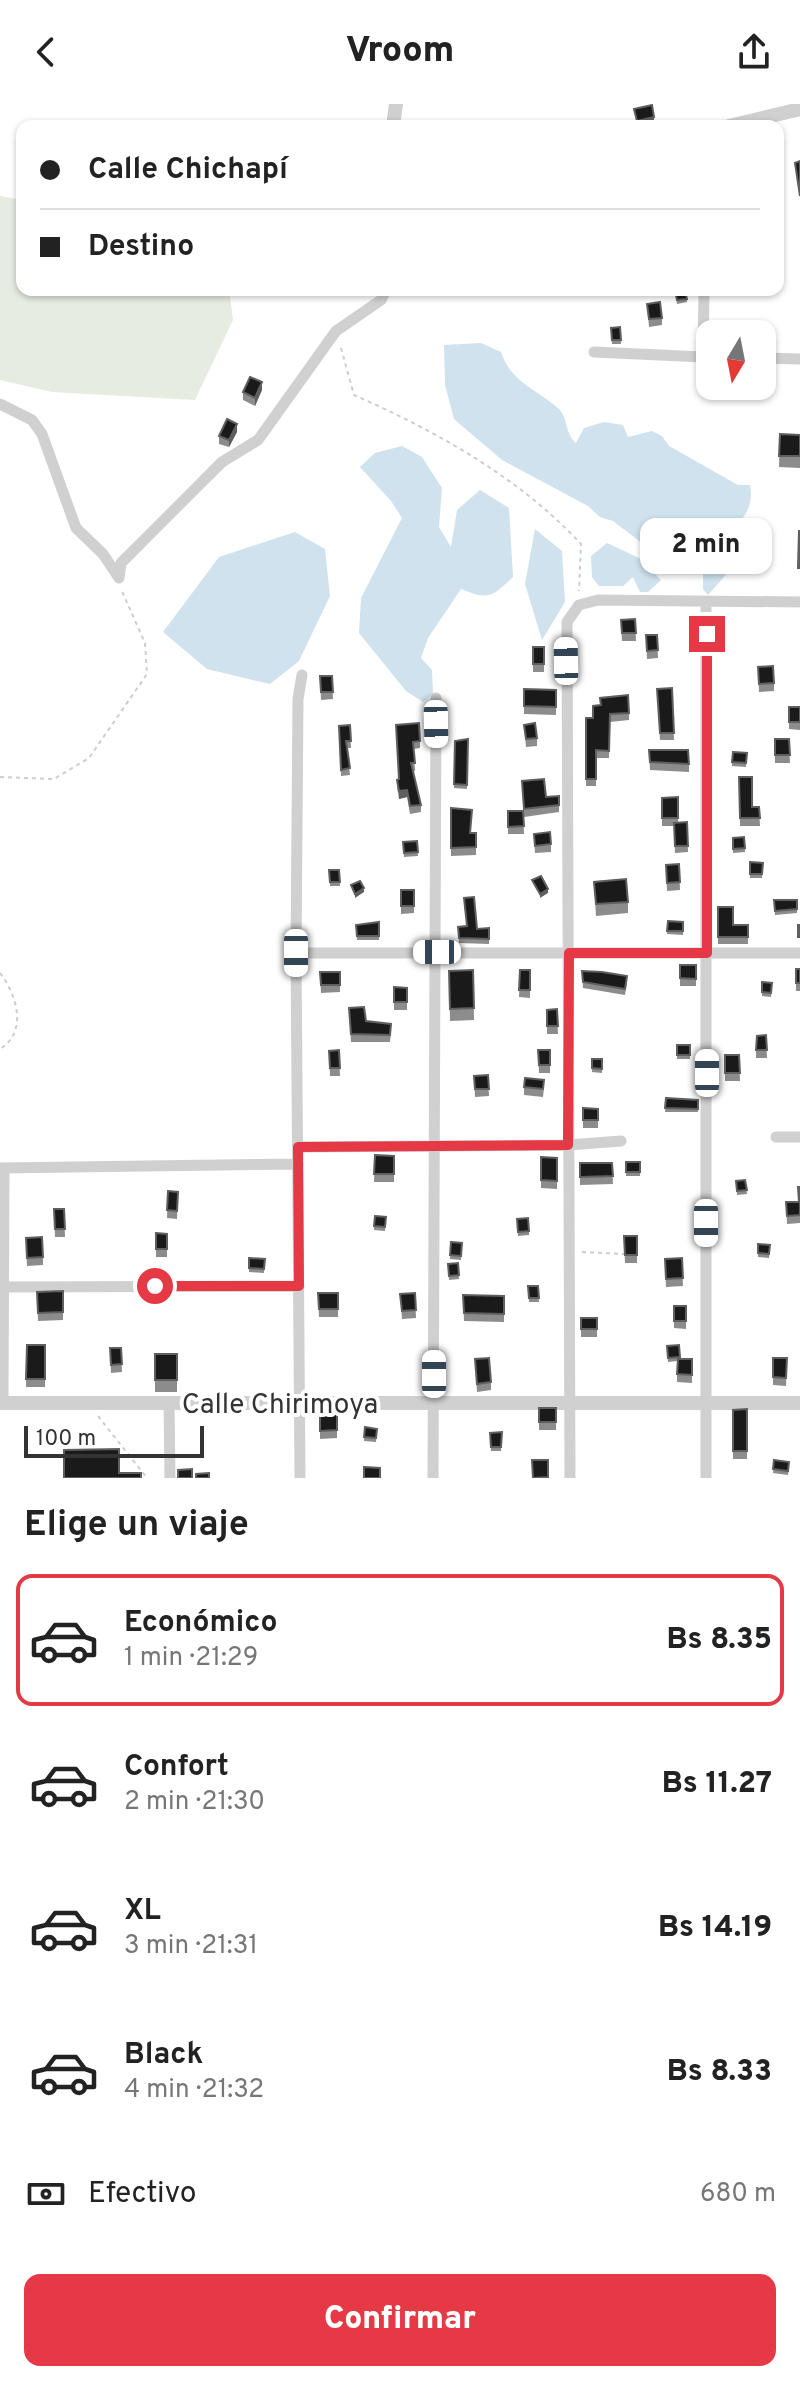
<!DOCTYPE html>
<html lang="es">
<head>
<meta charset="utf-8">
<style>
	:root { --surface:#fff; --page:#f2f2f2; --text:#222; --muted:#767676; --line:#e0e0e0; --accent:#e63946 }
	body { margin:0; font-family:Overpass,sans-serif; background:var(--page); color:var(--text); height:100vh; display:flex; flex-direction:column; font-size:30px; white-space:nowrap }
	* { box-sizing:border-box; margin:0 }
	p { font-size:26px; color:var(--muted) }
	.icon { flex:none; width:44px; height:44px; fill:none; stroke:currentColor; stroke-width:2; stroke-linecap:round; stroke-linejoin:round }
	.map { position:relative; height:1374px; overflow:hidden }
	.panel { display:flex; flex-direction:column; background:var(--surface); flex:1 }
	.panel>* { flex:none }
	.top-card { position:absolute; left:16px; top:16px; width:768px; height:176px; border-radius:16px; box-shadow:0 2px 6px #0004; display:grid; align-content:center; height:176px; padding:0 24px; background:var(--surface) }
	.needle { width:52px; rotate:190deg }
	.tools { position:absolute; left:696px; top:216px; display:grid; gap:16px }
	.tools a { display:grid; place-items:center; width:80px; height:80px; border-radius:16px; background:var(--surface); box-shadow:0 2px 6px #0004; font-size:40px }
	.scale { position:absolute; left:24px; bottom:20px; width:180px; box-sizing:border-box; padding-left:8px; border:4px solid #333; border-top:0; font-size:22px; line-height:28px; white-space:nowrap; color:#333; -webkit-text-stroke:6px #fff; paint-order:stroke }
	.end { position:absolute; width:36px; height:36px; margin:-18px; border:10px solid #e63946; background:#fff; box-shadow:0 0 0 4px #fff }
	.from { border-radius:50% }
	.bubble { position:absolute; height:56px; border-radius:16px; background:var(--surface); box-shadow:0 2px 6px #0004; font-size:26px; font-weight:800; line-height:56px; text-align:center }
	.car { position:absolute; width:24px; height:48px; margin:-24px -12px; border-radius:10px; box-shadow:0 0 6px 2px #0007; background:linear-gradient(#fff 24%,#345 0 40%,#fff 0 76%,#345 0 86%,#fff 0) }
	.top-card b { display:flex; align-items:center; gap:28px; height:76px; font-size:30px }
	.top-card b+b { border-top:2px solid var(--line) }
	.top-card i { width:20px; height:20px; background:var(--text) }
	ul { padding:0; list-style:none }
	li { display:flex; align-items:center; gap:24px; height:132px; margin:0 16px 12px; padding:0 8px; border:4px solid transparent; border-radius:16px }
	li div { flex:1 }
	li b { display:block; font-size:30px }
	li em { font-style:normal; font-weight:800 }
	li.current { border-color:var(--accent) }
	li>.icon { width:72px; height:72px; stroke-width:1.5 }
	h2 { padding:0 24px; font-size:36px; line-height:96px }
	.pay { display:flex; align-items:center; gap:20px; height:88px; padding:0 24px; font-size:30px }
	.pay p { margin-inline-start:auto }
	.cta { display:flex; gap:16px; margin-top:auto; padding:16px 24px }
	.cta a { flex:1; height:92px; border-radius:16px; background:var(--accent); color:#fff; font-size:32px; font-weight:800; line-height:92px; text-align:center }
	header { display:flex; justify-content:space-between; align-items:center; height:104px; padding:0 24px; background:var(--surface); font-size:36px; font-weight:800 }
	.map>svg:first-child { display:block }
	.green { fill:#e6ecdf }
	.water { fill:#cfe2ee }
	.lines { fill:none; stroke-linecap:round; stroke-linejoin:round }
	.path { stroke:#cdcdcd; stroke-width:2; stroke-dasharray:4 4; stroke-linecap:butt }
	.minor { stroke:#d0d0d0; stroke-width:11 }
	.tertiary { stroke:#d0d0d0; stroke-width:14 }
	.wall { fill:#8c8c8c }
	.shaded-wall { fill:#5f5f5f }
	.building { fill:#1a1a1a; stroke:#5f5f5f; stroke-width:2 }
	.route { stroke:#e63946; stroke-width:10 }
	.labels { text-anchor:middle; stroke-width:8; stroke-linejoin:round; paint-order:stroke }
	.street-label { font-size:28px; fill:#333; stroke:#fff }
</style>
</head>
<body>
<header><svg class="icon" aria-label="back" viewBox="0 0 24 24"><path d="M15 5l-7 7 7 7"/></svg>Vroom<svg class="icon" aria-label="share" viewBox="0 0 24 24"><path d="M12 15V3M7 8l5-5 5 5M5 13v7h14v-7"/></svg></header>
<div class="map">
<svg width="800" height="1374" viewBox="0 0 800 1374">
	<rect width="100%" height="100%" fill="#fff"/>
	<!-- green -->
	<path class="green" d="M0 92 22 96V186H229L233 216 195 296 52 288 0 276Z"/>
	<!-- water -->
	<path class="water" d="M481 239 501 248C511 279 537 285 559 305 568 314 565 330 576 339L584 324 604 318 623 321 628 333 652 327 662 332 669 342 738 381H750C753 394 749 409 739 418L747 421V447L708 491 703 485V470C693 461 685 457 672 462L613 417 600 413 588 402 502 356 454 315 445 281 444 241Z
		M402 342 422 353 442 384 439 423 451 443 457 406 480 386 509 404 513 473C491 494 489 496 461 485L428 534 421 554 432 566 433 590 423 598 406 587 359 529 361 494 402 414 391 397 360 363 375 349Z
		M535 425 562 447 565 498 542 536 525 480Z
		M295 428 325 445 330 492 299 557 270 580 207 565 163 528 219 453Z
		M607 439 641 455 661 476 648 488H640L633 473 623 482H599L592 473 591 452Z"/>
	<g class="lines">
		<!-- path -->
		<path class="path" d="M341 244 354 291C436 327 520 374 581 440L579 487
			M0 673 54 675 89 654 147 570 145 539 121 485
			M0 869C17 891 28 928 0 945
			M582 1148 624 1150
			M98 1312 147 1374"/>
		<!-- minor -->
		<path class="minor" d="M704 186 703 253H709
			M594 248 703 253
			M762 254 800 255
			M0 300 32 316 42 330 76 424 103 450 119 474 121 459 222 358 258 336 336 227 381 196 386 186
			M296 849H800
			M776 1033H800
			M298 1043 568 1041 621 1037
			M0 1064 298 1060
			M0 1183 299 1182
			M3 1299 4 1064
			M169 1299 170 1374
			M300 1374 296 849 298 595 302 571
			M433 1374 436 594
			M570 1374 567 518 579 501 598 496 800 498
			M706 1374V499"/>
		<!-- tertiary -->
		<path class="tertiary" d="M393 22 396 0
			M729 22 800 5
			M0 1299H800"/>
	</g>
	<!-- wall -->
	<path class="wall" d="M732 186H748V189H732Z
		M675 187 687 195V198L677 200Z
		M647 200 662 214V221L649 223Z
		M620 223 621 240H612L611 224Z
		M262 286 255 302 243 296V288Z
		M237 328 229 343 219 340V332Z
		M780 330 800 331V364L779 363Z
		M635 515 636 537H622L621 516Z
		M646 531H657L658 554 647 555Z
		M533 543H544V568H533Z
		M758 563 774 579V587L759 588Z
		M320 572H332L333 595 321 596Z
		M672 584 674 636H660L657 585Z
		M524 585 556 586V611L524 610Z
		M600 594 629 609V616L610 618 609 654H596V682H586V614H593L600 601Z
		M789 603H800V626L789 625Z
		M350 621 351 644H347L350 671 341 672 339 622Z
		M524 621 537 634V642L526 643Z
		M396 628 420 637V644L414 645 415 667H413L421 701V708L410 710 407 693 399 695 397 683V676L399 675Z
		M468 635 467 685 454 684 455 637Z
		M775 635H789L790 659H775Z
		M649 646 689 660V668L650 666Z
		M733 648 747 649 746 663 732 662Z
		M739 673 752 703H759L760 722H740Z
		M522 677 546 693 559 692V708L524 713Z
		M678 693V719L687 718 688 748 675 749 674 722H662V694Z
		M451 704 472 713 470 729H476V751L451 752Z
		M508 707H523L524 730H508Z
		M534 730 551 740V748L535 749Z
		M733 734 745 744V748L733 749Z
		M417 737 418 752 404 753 403 738Z
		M750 758 763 759 762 774H750Z
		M679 760 680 786 667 787 666 761Z
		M329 766H339L340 782H330Z
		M594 778 628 798V809L596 812Z
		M401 786H414V809L401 810Z
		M774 796H797V809L775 811Z
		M464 800 477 825 489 835V840L459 839 458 823 467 822Z
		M718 803 733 821H748V840H718Z
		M668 817 683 818V831L667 830Z
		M379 818V836H357L356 821Z
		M680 861H696V882H680Z
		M796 865H800V887H796Z
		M473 866 474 916 450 917 449 867Z
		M520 866H530V894L519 893Z
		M582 867 627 878 625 891 583 884Z
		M320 868H340V888L321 889Z
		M762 878 772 879 771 893 762 892Z
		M394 883 407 884V906H394Z
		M349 904 366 917 391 928 390 938H351Z
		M557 905 558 930H547V906Z
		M766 931 767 954H756V946Z
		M677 941H690V955H677Z
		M339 946 340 972H330L329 947Z
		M538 946H550V969H539Z
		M725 951H739L740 977H725Z
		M592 955H602V969L592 968Z
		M488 971 489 992 475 993 474 972Z
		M524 983 544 984 543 993 524 991Z
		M666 994 698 996V1008H665Z
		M583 1004 598 1005V1024H583Z
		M375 1051 394 1052V1078H374Z
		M541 1053 557 1054V1085L541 1084Z
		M626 1058H640V1072H626Z
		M580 1059H612L613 1080 580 1081Z
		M745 1076 747 1090 737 1091 736 1077Z
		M800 1083V1119L787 1120 786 1098H799Z
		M168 1087 178 1088 177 1115 167 1114Z
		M54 1105H64L65 1133H55Z
		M386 1113 385 1127 374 1126V1122Z
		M517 1115 529 1127V1131L518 1132Z
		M156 1129 167 1130V1153H156Z
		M624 1132H637V1159H625Z
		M451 1138 462 1139 461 1156 450 1155Z
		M758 1140 770 1141 769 1154 758 1153Z
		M26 1142 43 1153V1161L27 1162Z
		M249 1154 265 1155 264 1169 249 1168Z
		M682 1154 683 1182 666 1183 665 1155Z
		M458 1159 459 1175 449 1176 448 1160Z
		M528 1182H538L539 1198H529Z
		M63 1187V1216L38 1217 37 1188Z
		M318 1189H338V1213H319Z
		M415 1189 416 1214 402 1215 400 1190Z
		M463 1191 504 1192V1218L464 1217Z
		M674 1202H686V1225L674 1224Z
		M581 1214H597V1233H581Z
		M27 1241H45V1283H26Z
		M679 1241 680 1255H692V1279L677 1278V1257L668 1258 667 1242Z
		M110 1244H121L122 1268 111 1269Z
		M155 1250H177V1288H155Z
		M773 1254H787L786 1282 773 1281Z
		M475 1255 491 1278V1286L477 1288Z
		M539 1304H556V1326H539Z
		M747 1305V1355H733V1306Z
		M320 1306H337V1334L320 1335Z
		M365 1323 377 1325 376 1338 364 1337Z
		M502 1328 501 1347H491L490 1329Z
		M774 1356 789 1358 788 1371 773 1369Z"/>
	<!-- shaded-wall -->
	<path class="shaded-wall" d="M654 13V21L637 22V17Z
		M262 278V286L255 302V294Z
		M237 320V328L229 343V336Z
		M407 686V693L399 695V687Z
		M364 784V788L355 794V790Z
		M548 785V789L540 794V790Z"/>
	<!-- building -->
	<path class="building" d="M652 1 654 13 637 17 634 5Z
		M800 57V92L795 59Z
		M685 186 687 195 677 196 675 187Z
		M660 198 662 214 649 215 647 200Z
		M620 223 621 236H612L611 224Z
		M250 273 262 278 255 294 243 288Z
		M227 315 237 320 229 336 219 332Z
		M780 330 800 331V352H779Z
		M799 427H800V464H798Z
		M635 515 636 529H622L621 516Z
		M646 531H657L658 546 647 547Z
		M533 543H544V560H533Z
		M773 562 774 579 759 580 758 563Z
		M320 572H332L333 588H321Z
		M672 584 674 629H660L657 585Z
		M524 585 556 586V603L524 602Z
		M628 591 629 609 610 610 609 647 596 646V675H586V614H593V602L601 601 600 594Z
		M789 603H800V618H789Z
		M419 619 420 637 413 638 415 659H411L421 701 410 702 407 686 399 687 397 676 399 675 396 621Z
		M535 619 537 634 526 635 524 621Z
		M350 621 351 637H346L350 664 341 666 339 622Z
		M468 635 467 681 454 680 455 637Z
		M775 635H789L790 651H775Z
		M649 646H688L689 660 650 658Z
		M733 648 747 649 746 659 732 658Z
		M739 673H752V703H759L760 714H740Z
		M544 675 546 693 559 692V701L524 705 522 677Z
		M678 693V714H662V694Z
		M451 704 472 706 470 729H476V743L451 744Z
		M508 707H523L524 722 508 723Z
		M687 718 688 742H675L674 719Z
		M550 728 551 740 535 742 534 730Z
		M744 733 745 744 733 745V734Z
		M417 737 418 748 404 749 403 738Z
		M750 758 763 759 762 770H750Z
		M679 760 680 778 667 779 666 761Z
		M329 766H339L340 778H330Z
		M541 772 548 785 540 790 532 776Z
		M626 775 628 798 596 800 594 778Z
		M360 777 364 784 355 790 351 781Z
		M401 786H414V802H401Z
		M474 793 477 825 489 824V835L459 834 458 823 467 822 464 794Z
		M774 796H797V805L775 807Z
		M718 803H733V821H748V833H718Z
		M668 817 683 818V827H667Z
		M379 818V832H357L356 821Z
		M798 821H800V833H798Z
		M680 861H696V875L680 874Z
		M796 865H800V879H796Z
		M473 866 474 904 450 905 449 867Z
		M520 866H530V886H519Z
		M582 867 602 868 627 872 625 885 583 878Z
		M320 868H340V881H321Z
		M762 878 772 879 771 889 762 888Z
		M394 883 407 884V898H394Z
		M364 903 366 917 391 920 390 931 351 930 349 904Z
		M557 905 558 922H547V906Z
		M766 931 767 946H756L757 932Z
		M677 941H690V951H677Z
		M339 946 340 964H330L329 947Z
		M538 946H550V961H539Z
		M725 951H739L740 969H725Z
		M592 955H602V965L592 964Z
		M488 971 489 985H475L474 972Z
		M525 974 544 976 543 985 524 983Z
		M666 994 698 996V1005L665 1004Z
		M583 1004 598 1005V1016H583Z
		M375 1051 394 1052V1070H374Z
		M541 1053 557 1054V1077L541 1076Z
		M626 1058H640V1068H626Z
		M580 1059H612L613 1072 580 1073Z
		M745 1076 747 1086 737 1087 736 1077Z
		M798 1083H800V1111L787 1112 786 1098H799Z
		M168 1087 178 1088 177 1107 167 1106Z
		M54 1105H64L65 1125H55Z
		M375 1112 386 1113 385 1123 374 1122Z
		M528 1114 529 1127 518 1128 517 1115Z
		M156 1129 167 1130V1145H156Z
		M624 1132H637V1151H625Z
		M42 1133 43 1153 27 1154 26 1134Z
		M451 1138 462 1139 461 1152 450 1151Z
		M758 1140 770 1141 769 1150 758 1149Z
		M249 1154 265 1155 264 1165 249 1164Z
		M682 1154 683 1174 666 1175 665 1155Z
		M458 1159 459 1171 449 1172 448 1160Z
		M528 1182H538L539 1194H529Z
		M63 1187V1208L38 1209 37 1188Z
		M318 1189H338V1205H319Z
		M415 1189 416 1206 402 1207 400 1190Z
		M463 1191 504 1192V1210L464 1209Z
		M674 1202H686V1217H674Z
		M581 1214H597V1225H581Z
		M27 1241H45V1275H26Z
		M679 1241 680 1253 668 1254 667 1242Z
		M110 1244H121L122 1260 111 1261Z
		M155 1250H177V1276H155Z
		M489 1254 491 1278 477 1280 475 1255Z
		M773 1254H787L786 1274 773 1273Z
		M678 1255H692V1271L677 1270Z
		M539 1304H556V1318H539Z
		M747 1305V1347H733V1306Z
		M320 1306H337V1326L320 1327Z
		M365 1323 377 1325 376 1334 364 1333Z
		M502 1328 501 1343H491L490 1329Z
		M119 1345V1369H141V1374H64V1346Z
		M532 1356H548V1373L533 1374Z
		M774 1356 789 1358 788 1367 773 1365Z
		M364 1363 380 1364V1374H364Z
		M192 1365V1374H178V1366Z
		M209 1369V1374H196V1370Z"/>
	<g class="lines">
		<!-- route -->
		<path class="route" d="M155 1182H299L298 1043 568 1041 569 849H707V530"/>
	</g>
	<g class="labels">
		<!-- street labels -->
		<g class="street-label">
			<text x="280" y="1309">Calle Chirimoya</text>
		</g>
	</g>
</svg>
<div class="tools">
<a><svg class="needle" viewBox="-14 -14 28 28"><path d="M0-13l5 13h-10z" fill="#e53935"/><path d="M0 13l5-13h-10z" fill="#767676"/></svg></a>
</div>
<div class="scale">100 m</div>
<i class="end from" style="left:155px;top:1182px"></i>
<i class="end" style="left:707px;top:530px"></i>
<div class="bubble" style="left:640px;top:414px;width:132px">2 min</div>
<i class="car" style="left:566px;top:557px;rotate:359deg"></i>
<i class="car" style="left:436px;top:620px;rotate:179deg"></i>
<i class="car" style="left:437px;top:848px;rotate:270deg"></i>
<i class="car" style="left:296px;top:849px;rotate:180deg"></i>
<i class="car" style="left:707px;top:969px;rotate:0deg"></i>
<i class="car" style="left:706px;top:1119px;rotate:180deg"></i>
<i class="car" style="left:434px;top:1270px;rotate:0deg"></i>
<div class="top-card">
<b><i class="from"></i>Calle Chichapí</b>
<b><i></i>Destino</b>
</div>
</div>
<section class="panel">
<h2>Elige un viaje</h2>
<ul>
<li class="current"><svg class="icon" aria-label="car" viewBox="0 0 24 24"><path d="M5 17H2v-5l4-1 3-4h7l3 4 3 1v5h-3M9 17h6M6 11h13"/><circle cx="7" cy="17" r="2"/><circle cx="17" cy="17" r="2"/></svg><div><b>Económico</b><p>1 min · 21:29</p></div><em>Bs 8.35</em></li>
<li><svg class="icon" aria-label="car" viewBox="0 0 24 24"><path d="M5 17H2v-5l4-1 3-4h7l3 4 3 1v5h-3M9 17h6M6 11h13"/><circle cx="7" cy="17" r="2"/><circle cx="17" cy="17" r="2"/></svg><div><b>Confort</b><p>2 min · 21:30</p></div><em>Bs 11.27</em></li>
<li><svg class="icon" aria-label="car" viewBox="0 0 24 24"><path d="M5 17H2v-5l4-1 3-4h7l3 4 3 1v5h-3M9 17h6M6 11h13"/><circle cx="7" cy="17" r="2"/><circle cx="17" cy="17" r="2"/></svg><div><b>XL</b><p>3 min · 21:31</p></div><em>Bs 14.19</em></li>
<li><svg class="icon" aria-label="car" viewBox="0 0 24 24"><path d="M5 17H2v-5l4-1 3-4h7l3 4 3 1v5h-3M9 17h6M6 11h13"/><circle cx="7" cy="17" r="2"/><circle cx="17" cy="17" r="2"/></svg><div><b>Black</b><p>4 min · 21:32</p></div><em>Bs 8.33</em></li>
</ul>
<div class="pay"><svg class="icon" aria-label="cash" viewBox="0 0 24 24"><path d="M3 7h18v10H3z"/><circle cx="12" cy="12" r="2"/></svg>Efectivo<p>680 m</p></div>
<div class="cta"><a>Confirmar</a></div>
</section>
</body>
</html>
